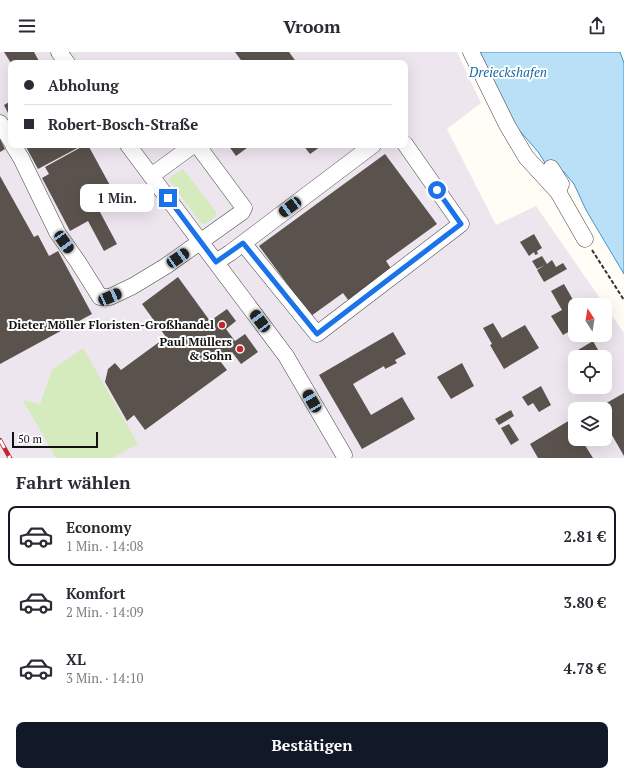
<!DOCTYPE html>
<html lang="de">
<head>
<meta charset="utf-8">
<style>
	:root { --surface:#fff; --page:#f7f7f7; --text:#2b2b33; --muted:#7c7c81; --line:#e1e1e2; --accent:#111827 }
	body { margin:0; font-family:"PT Serif",serif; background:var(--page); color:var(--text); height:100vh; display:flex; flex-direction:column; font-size:15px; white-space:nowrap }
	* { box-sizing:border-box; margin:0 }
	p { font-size:13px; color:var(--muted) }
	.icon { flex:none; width:22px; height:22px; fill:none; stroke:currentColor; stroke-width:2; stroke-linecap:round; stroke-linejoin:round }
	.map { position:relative; height:406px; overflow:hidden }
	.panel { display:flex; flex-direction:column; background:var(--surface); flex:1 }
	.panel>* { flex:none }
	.hud { position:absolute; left:8px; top:8px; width:400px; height:88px; border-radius:8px; box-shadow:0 4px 16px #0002; display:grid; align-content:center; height:88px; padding:0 16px; background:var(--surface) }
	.needle { width:26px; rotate:348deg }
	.tools { position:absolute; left:568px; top:246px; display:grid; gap:8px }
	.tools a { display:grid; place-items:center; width:44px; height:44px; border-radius:8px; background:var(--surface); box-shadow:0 4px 16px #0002; font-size:20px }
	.scale { position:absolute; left:12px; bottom:10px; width:86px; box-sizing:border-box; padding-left:4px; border:2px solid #111; border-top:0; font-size:11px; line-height:14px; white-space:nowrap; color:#111; -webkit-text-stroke:3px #fff; paint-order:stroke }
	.end { position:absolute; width:18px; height:18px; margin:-9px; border:5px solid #1a73e8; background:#fff; box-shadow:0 0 0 2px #fff }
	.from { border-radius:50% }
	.bubble { position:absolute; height:28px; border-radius:8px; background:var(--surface); box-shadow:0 4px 16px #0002; font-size:13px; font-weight:700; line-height:28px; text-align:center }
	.car { position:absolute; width:12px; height:24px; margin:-12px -6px; border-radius:5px; box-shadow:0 0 3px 1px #0007; background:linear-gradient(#222 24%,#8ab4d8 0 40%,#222 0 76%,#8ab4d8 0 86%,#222 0) }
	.hud b { display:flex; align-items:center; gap:14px; height:38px; font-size:15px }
	.hud b+b { border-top:1px solid var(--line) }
	.hud i { width:10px; height:10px; background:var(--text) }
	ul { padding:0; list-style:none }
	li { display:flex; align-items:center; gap:12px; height:60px; margin:0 8px 6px; padding:0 8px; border:2px solid transparent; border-radius:8px }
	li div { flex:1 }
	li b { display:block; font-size:15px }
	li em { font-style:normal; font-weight:700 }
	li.on { border-color:var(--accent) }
	li>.icon { width:36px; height:36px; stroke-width:1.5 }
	h2 { padding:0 16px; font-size:18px; line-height:48px }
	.primary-button { display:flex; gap:8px; margin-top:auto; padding:8px 16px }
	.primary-button a { flex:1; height:46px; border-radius:8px; background:var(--accent); color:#fff; font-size:16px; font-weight:700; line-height:46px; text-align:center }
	header { display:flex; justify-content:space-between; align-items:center; height:52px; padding:0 16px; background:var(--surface); font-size:18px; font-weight:700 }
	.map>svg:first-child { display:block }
	.industrial { fill:#eee6ef; fill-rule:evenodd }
	.green { fill:#d5ebbd }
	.water { fill:#b9e0f7; stroke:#3f96cf }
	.building { fill:#5a524d }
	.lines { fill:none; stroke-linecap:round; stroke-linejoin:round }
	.minor-casing { stroke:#444; stroke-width:17 }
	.path { stroke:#333; stroke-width:2; stroke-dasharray:4 2; stroke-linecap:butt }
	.minor { stroke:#fff; stroke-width:16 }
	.rail-casing { stroke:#c4262e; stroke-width:4.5 }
	.rail { stroke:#fff; stroke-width:3; stroke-dasharray:9; stroke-linecap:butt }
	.route { stroke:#1a73e8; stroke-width:5 }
	.poi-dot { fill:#c4262e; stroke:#fff; stroke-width:1.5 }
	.labels { text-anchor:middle; stroke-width:4; stroke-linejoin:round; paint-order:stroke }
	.poi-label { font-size:12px; font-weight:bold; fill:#111; stroke:#fff; text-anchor:end }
	.water-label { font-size:13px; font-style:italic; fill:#1768a6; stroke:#fff }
</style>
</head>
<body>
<header><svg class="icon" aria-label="menu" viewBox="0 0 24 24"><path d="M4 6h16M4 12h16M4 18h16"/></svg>Vroom<svg class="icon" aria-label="share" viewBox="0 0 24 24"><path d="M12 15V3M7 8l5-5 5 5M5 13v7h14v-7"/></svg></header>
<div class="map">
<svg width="624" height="406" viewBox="0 0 624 406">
	<rect width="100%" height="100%" fill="#fffdf5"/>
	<!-- industrial -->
	<path class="industrial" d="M0 0H457L481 51 447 77 496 173 536 154 624 281V406H0ZM11 11H405V93H11ZM575 253H605V283H575ZM575 305H605V335H575ZM575 357H605V387H575Z"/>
	<!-- green -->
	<path class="green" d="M183 117 217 161C215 166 209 170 203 172L200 170 169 128 170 125Z
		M83 296 138 392 112 406H56L23 348 40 352 52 318Z"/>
	<!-- water -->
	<path class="water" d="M480 0H620L624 11V222L586 158 574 132 564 120 554 116H548L539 101 513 71Z"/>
	<!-- building -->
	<path class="building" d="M4 0H34L40 11H11Z
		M235 0H289L297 11H243Z
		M11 49V67L4 53Z
		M0 87 5 97 0 100Z
		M25 93H83L38 117Z
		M85 93H88L112 137 93 147 117 192 104 199 88 169 70 179 42 126 49 122 45 115Z
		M228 93H251L236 104Z
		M303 93H318L320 95 310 102Z
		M385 102 437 172 386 209 392 218 349 249 343 241 311 264 259 194Z
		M0 124 34 185 38 183 49 204 58 199 92 262 0 312Z
		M534 182 542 196 537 199 538 202 535 203 534 200 529 204 520 190Z
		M542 204 547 212 552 208 556 215 563 211 567 217 544 230 537 218 545 213 537 217 532 209Z
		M178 225 210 269 227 257 236 269 226 277 235 289 245 282 258 300 241 312 232 300 220 309 227 318 145 378 134 363 127 369 105 330 108 317 115 311 121 318 166 285 142 252Z
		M564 232 576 253H575V276L563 283 551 264 562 258 551 239Z
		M493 271 502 286 525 273 539 296 504 317 490 293 492 292 483 276Z
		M393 280 406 302 395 308 397 311 385 317 384 314 353 332 371 363 402 345 415 367 362 397 319 323Z
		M593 289 602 305H582L578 298Z
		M462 311 474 334 451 347 437 325Z
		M541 334 551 353 539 360 533 351 528 354 522 345Z
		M594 335H602L604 338 598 342Z
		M624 341V404L605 371V357H596Z
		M511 358 514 364 499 373 495 367Z
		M570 368 575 376V387H581L593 406H538L530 392Z
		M509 372 519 388 511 393 501 376Z"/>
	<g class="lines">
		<!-- minor casing -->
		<g class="minor-casing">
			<path id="minor" d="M59 0 67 11
				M471 0 507 73 526 105 558 140 561 132 551 116
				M0 71 11 89
				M13 93 21 106 57 180 78 210 100 245H110L133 234 166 214 242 160 244 156 198 94H192L151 124
				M128 93 286 304 344 403
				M558 140 585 187
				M243 191 317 282 461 172 405 92
				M216 210 230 201 373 93"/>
		</g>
		<!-- path -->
		<path class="path" d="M592 198 624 248"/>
		<!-- minor -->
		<use href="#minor" class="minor"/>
		<!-- rail casing -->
		<g class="rail-casing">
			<path id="rail" d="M0 388 10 406"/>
		</g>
		<!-- rail -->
		<use href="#rail" class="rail"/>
	</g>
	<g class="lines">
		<!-- route -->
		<path class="route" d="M168 146 216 210 243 191 317 282 461 172 437 138"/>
	</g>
	<!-- markers -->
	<g class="poi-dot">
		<circle cx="222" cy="273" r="4"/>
		<circle cx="240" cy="297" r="4"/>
	</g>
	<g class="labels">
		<!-- poi labels -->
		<g class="poi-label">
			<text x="214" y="277">Dieter Möller Floristen-Großhandel</text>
			<text x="232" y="294">Paul Müllers<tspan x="232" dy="14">&amp; Sohn</tspan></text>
		</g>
		<!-- water labels -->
		<g class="water-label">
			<text x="508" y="25">Dreieckshafen</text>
		</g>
	</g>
</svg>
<div class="tools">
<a><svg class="needle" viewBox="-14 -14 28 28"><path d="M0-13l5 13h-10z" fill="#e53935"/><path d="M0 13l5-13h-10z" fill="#7c7c81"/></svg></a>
<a><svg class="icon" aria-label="locate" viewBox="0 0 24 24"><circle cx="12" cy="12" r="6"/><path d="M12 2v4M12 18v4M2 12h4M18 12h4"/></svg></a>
<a><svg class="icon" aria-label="layers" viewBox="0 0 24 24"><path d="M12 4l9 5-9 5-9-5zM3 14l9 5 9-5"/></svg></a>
</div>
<div class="scale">50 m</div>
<i class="end from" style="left:437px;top:138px"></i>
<i class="end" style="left:168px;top:146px"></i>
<div class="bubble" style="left:80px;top:132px;width:74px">1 Min.</div>
<i class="car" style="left:290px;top:155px;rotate:233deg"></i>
<i class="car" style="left:64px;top:190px;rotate:145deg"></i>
<i class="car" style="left:178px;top:206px;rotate:55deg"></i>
<i class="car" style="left:110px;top:245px;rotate:66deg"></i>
<i class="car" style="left:260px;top:269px;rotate:323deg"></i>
<i class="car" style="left:312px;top:349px;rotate:330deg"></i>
<div class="hud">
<b><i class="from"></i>Abholung</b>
<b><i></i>Robert-Bosch-Straße</b>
</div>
</div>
<section class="panel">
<h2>Fahrt wählen</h2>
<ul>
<li class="on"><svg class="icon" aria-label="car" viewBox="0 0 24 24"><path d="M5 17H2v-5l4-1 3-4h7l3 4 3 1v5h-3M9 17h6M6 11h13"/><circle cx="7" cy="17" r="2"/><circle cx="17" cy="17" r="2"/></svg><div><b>Economy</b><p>1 Min. · 14:08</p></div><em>2.81 €</em></li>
<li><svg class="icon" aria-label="car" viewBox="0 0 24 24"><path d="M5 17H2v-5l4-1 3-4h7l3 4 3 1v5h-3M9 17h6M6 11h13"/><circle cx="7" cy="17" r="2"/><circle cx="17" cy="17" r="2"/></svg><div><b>Komfort</b><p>2 Min. · 14:09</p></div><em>3.80 €</em></li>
<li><svg class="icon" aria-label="car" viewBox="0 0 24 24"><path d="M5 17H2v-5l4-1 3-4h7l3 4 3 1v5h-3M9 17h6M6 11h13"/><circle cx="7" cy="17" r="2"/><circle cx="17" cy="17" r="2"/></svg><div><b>XL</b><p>3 Min. · 14:10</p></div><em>4.78 €</em></li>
</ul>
<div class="primary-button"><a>Bestätigen</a></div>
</section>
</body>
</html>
